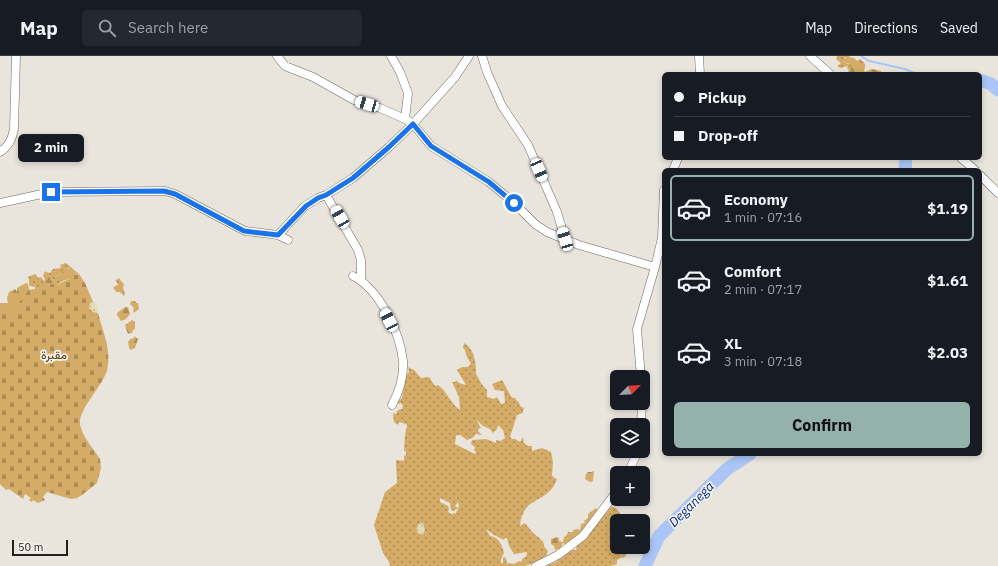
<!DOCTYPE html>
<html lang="en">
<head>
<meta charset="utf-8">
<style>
	:root { --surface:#171b24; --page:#242831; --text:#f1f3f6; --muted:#9ea1a6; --line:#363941; --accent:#94b2ab }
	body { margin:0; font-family:"IBM Plex Sans",Vazirmatn,sans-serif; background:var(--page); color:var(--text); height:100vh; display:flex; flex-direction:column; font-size:15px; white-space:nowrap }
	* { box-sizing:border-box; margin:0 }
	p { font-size:13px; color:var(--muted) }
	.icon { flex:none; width:22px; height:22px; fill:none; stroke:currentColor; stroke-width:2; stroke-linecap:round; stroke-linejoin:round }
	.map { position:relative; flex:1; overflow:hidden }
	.drawer { position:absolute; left:662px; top:112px; width:320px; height:288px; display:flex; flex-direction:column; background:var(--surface); border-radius:6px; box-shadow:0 2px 6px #0003 }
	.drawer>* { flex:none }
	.banner { position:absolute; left:662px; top:16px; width:320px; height:88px; border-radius:6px; box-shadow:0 2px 6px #0003; display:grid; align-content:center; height:88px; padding:0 12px; background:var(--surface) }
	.needle { width:26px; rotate:66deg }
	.controls { position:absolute; left:610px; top:314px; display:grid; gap:8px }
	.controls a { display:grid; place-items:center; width:40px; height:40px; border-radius:6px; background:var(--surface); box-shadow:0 2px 6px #0003; font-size:20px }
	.scale { position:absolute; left:12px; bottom:10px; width:56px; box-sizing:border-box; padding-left:4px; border:2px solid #23211f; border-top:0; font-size:11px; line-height:14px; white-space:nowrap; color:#23211f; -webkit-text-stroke:3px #f6f2eb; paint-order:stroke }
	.end { position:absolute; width:18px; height:18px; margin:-9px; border:5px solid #1a73e8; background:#fff; box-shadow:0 0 0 2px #fff }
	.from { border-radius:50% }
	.bubble { position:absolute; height:28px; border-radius:6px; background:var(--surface); box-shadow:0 2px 6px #0003; font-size:13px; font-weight:700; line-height:28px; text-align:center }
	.car { position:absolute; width:12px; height:24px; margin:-12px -6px; border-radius:5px; box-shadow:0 0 3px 1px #0007; background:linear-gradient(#fff 24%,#345 0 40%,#fff 0 76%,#345 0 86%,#fff 0) }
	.banner b { display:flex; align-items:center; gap:14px; height:38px; font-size:15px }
	.banner b+b { border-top:1px solid var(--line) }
	.banner i { width:10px; height:10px; background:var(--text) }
	ul { padding:7px 0 0; list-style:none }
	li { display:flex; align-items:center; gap:12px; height:66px; margin:0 8px 6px; padding:0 4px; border:2px solid transparent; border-radius:6px }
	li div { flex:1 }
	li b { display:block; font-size:15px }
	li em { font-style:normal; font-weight:700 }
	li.selected { border-color:var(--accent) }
	li>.icon { width:36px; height:36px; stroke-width:1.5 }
	.primary-button { display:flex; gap:8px; margin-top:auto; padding:8px 12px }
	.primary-button a { flex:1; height:46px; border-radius:6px; background:var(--accent); color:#111; font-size:16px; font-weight:700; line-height:46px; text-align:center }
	header { display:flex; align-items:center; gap:24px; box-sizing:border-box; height:56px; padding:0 20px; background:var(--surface); border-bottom:1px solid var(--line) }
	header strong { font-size:19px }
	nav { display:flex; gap:22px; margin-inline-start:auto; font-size:14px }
	.search { width:280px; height:36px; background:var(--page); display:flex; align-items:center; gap:10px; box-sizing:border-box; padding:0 14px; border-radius:6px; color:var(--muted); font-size:15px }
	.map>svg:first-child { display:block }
	.grass { fill:url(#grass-dots); fill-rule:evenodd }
	.forest { fill:url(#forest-firs) }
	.sand { fill:url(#sand-dots) }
	.cemetery { fill:url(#cemetery-stones) }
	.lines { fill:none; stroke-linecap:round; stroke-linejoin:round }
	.stream { stroke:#aac5f6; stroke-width:2 }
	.river { stroke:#aac5f6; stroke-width:13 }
	.minor-casing { stroke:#6d6963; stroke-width:9 }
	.minor { stroke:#fff; stroke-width:8 }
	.route { stroke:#1a73e8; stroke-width:5 }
	.labels { text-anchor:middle; stroke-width:3.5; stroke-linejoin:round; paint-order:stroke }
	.park-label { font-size:12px; fill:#4e3911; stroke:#f6f2eb }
	.water-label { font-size:13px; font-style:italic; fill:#002e87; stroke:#f6f2eb }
</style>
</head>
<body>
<header>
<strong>Map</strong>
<div class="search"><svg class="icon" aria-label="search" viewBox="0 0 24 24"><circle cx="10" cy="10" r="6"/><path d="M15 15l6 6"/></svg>Search here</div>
<nav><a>Map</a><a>Directions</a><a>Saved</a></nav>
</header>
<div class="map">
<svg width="998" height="510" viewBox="0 0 998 510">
	<defs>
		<pattern id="grass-dots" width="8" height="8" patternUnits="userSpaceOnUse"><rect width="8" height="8" fill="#d4ab67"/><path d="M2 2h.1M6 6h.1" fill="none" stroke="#ac8b54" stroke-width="1.8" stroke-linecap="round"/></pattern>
		<pattern id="forest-firs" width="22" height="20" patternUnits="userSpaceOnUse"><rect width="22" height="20" fill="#d4ab67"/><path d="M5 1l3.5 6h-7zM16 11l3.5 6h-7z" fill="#ac8b54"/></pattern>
		<pattern id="sand-dots" width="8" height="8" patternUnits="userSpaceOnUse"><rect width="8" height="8" fill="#e5dcb7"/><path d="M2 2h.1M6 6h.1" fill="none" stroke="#c4bc9d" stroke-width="1.8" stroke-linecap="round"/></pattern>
		<pattern id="cemetery-stones" width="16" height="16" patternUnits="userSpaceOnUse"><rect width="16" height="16" fill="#d4ab67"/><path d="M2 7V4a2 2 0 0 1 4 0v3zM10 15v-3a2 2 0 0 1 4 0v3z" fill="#ac8b54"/></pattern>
	</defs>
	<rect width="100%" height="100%" fill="#e9e5dd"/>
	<!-- grass -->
	<path class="grass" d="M837 0H850L847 3 844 1V6L847 8H851L852 18 848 16 849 14 847 12 848 10 840 12 837 10 841 7 836 3Z
		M66 207 79 218 74 219 75 216 67 212 62 218 53 215 54 219 60 220 63 225 57 229 51 225 47 216 50 217 53 213 61 212 60 209Z
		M36 218 38 222 41 221 47 229 40 233 35 234V230L33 231 29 229V222L27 221Z
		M464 287C475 293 476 308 476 318 480 324 481 329 487 334V341L494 343 497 341 501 348 505 347 504 335 495 334 492 328 502 324 512 342H515L517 345H518L521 351 525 352 523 353V357L517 359 510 381 512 383H515L520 386 523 381 524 387 528 390H532V395L542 392 551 396 553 406 552 419 553 421 557 423C548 449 523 438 520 470L525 467 533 477 542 484 537 486 540 491 545 493 546 492 548 496 546 498 547 500H544V502L535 507 528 509 523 502 526 501 527 496 514 498 509 490 507 482H505L504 484 494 479 486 473 490 480C499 481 502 489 504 497L501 503V507H503V502L505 501 507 505 506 510H390L389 506 383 497 374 469 385 436 397 427 396 404 404 405V400L406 399V396L404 394 405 379 407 370 406 368 399 366 398 369 394 366 393 357 396 358 398 354 402 353 403 350 401 347 397 348V346L402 342 406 319 409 316 408 311 414 314 421 322 429 321 435 330 438 329C447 335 450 347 460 354L459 341 452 326H455L456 324 459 327 466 329 457 314 462 311H468L471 308 467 301 465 294 463 292ZM477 365H478L483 370 490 373 493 377 497 373 498 369 503 374 505 382 501 385 496 384V387L486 383 472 384 471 388 475 391 474 394 476 396 475 398 455 388 456 380 457 379H460L467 384 474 381 475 378 482 379 478 375V373L481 372ZM440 442 450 447 451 454 453 455 458 452 455 450 458 446 459 450 456 457 451 458 448 456 449 453 448 450 440 446Z
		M611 451C617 451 620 456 622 462L621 465H617V491H628L629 494 624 502 622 501 617 504V508L611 510H546L556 506 570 493 571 494H576L577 489Z"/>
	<!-- forest -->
	<path class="forest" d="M843 1 846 3 848 1 854 2 857 5 860 3 865 8V12L864 14 865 16 872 13 881 15V17L879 18 878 16V18H852L850 13 851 8 845 7Z
		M65 212 74 215 75 218 69 223 62 225 60 220 52 219 51 218 53 215 62 218V215Z
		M45 215 51 220 50 223 53 226V228L47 229 44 226 45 223 43 220Z
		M119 222 121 225 124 228 123 232 125 238 124 240 120 236H116L115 234 113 232 115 230 118 229 116 224Z
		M26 227 28 228 29 233 27 236 13 255 9 258 0 260V247H8L7 242 9 236 15 233 17 236V232Z
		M131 245H135L136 247H138L139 253 134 257 133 255 134 252 130 248Z
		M125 251H128L130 258 126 263 121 265 117 259V257Z
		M132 264 135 266V273L133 274 132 277 128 278 125 269Z
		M134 280 138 283 135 292 131 294 129 292 128 286 130 283 134 282Z
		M594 415 593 425 591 426 588 425 585 423 586 418 588 416H591Z
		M596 452 598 455 593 458 595 460 586 469 587 470 583 475H581L579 478 566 489 563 487 560 493 555 494 554 490 551 488V483L557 481 559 482V485L563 486 564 481 567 479 568 476H573V474L577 473 580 474 581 468 584 467 585 468 584 465 588 462V458Z
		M538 484 543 485 545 493 540 491 538 493 535 490Z
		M523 502 528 509 525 510H506L505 508 509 507 514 508 519 505 521 506Z"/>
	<!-- sand -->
	<path class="sand" d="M92 246H93L97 249 98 257 93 256 89 252 90 247Z
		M423 467 425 474 423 479C416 478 415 473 419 468Z"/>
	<!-- cemetery -->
	<path class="cemetery" d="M79 218 85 227 93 246 90 247 89 252 93 256 98 257C103 276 112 295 107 314 103 330 78 353 80 368 82 381 94 393 100 403L101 412 97 427 82 439 77 442 71 443 47 436 43 441 45 444 38 447 33 444 32 446 29 444 31 442 25 438 23 443 9 433 6 434 0 428V260L3 257 9 258 13 255 29 233 31 234 32 233C39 235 45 228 53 228L54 226 57 229 69 223 73 219H76Z"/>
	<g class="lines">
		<!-- stream -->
		<path class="stream" d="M861 0 869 5 905 13 917 18"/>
		<!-- river -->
		<path class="river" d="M980 24 991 28 998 34
			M905 114 906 102
			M645 510 659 480 727 413 750 398"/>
		<!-- minor casing -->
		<g class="minor-casing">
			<path id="minor" d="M277 0 285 10 313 21 354 44 380 52 405 63 413 68 431 90 489 126 514 147 535 168 547 176 579 189 655 211
				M391 0 400 16 408 37 405 63
				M482 0 487 16 502 50 528 89 557 156 565 183
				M699 0 700 18
				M810 0 830 18
				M0 96C9 90 12 83 14 73L16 0
				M961 102 975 114
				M673 114 678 102
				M980 119 998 137
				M326 139 358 194 361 204V224
				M0 147 51 136 165 135 175 138 245 175 278 179 288 184
				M278 179 305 150 318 142 326 139 353 122 389 91 413 68 455 21 469 0
				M353 220C379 233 400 276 403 305 404 320 399 336 392 349
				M641 321 637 273 655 211 662 182 664 134
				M641 369 642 347
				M628 417 638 395
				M536 510 558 499 583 480 617 435"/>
		</g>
		<!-- minor -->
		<use href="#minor" class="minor"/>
	</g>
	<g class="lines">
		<!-- route -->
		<path class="route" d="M51 136 164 135 175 138 244 175 278 179 306 150 318 142 326 139 353 122 389 91 413 68 431 90 489 126 514 147"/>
	</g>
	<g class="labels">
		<!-- park labels -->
		<g class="park-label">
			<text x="54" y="303">مقبرة</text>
		</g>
		<!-- water labels -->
		<g class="water-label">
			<text transform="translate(691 448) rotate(-45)" y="5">Deganega</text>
		</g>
	</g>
</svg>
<div class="controls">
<a><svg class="needle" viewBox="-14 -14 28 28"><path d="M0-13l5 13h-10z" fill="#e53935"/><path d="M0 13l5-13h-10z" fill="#9ea1a6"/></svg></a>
<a><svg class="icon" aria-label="layers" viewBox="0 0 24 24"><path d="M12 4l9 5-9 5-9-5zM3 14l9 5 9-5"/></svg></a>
<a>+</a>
<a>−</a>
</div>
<div class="scale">50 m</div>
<i class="end from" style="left:514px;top:147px"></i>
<i class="end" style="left:51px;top:136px"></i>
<div class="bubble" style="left:18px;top:78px;width:66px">2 min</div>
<i class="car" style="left:367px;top:48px;rotate:286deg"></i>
<i class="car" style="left:539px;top:114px;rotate:157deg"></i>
<i class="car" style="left:340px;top:161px;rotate:330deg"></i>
<i class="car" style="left:565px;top:183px;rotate:343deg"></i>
<i class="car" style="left:389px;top:264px;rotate:333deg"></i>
<div class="banner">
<b><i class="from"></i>Pickup</b>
<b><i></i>Drop-off</b>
</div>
<section class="drawer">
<ul>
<li class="selected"><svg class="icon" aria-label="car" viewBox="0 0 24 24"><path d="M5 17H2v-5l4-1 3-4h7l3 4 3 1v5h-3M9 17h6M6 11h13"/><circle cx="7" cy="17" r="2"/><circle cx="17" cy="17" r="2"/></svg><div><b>Economy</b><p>1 min · 07:16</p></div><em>$1.19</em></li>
<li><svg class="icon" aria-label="car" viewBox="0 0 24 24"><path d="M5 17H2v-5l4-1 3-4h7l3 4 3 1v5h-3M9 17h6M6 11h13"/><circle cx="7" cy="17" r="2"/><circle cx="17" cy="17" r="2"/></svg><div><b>Comfort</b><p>2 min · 07:17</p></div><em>$1.61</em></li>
<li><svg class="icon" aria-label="car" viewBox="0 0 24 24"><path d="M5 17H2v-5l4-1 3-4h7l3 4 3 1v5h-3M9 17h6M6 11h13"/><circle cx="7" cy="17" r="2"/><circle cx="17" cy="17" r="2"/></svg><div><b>XL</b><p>3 min · 07:18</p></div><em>$2.03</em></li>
</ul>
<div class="primary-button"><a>Confirm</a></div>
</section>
</div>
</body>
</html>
